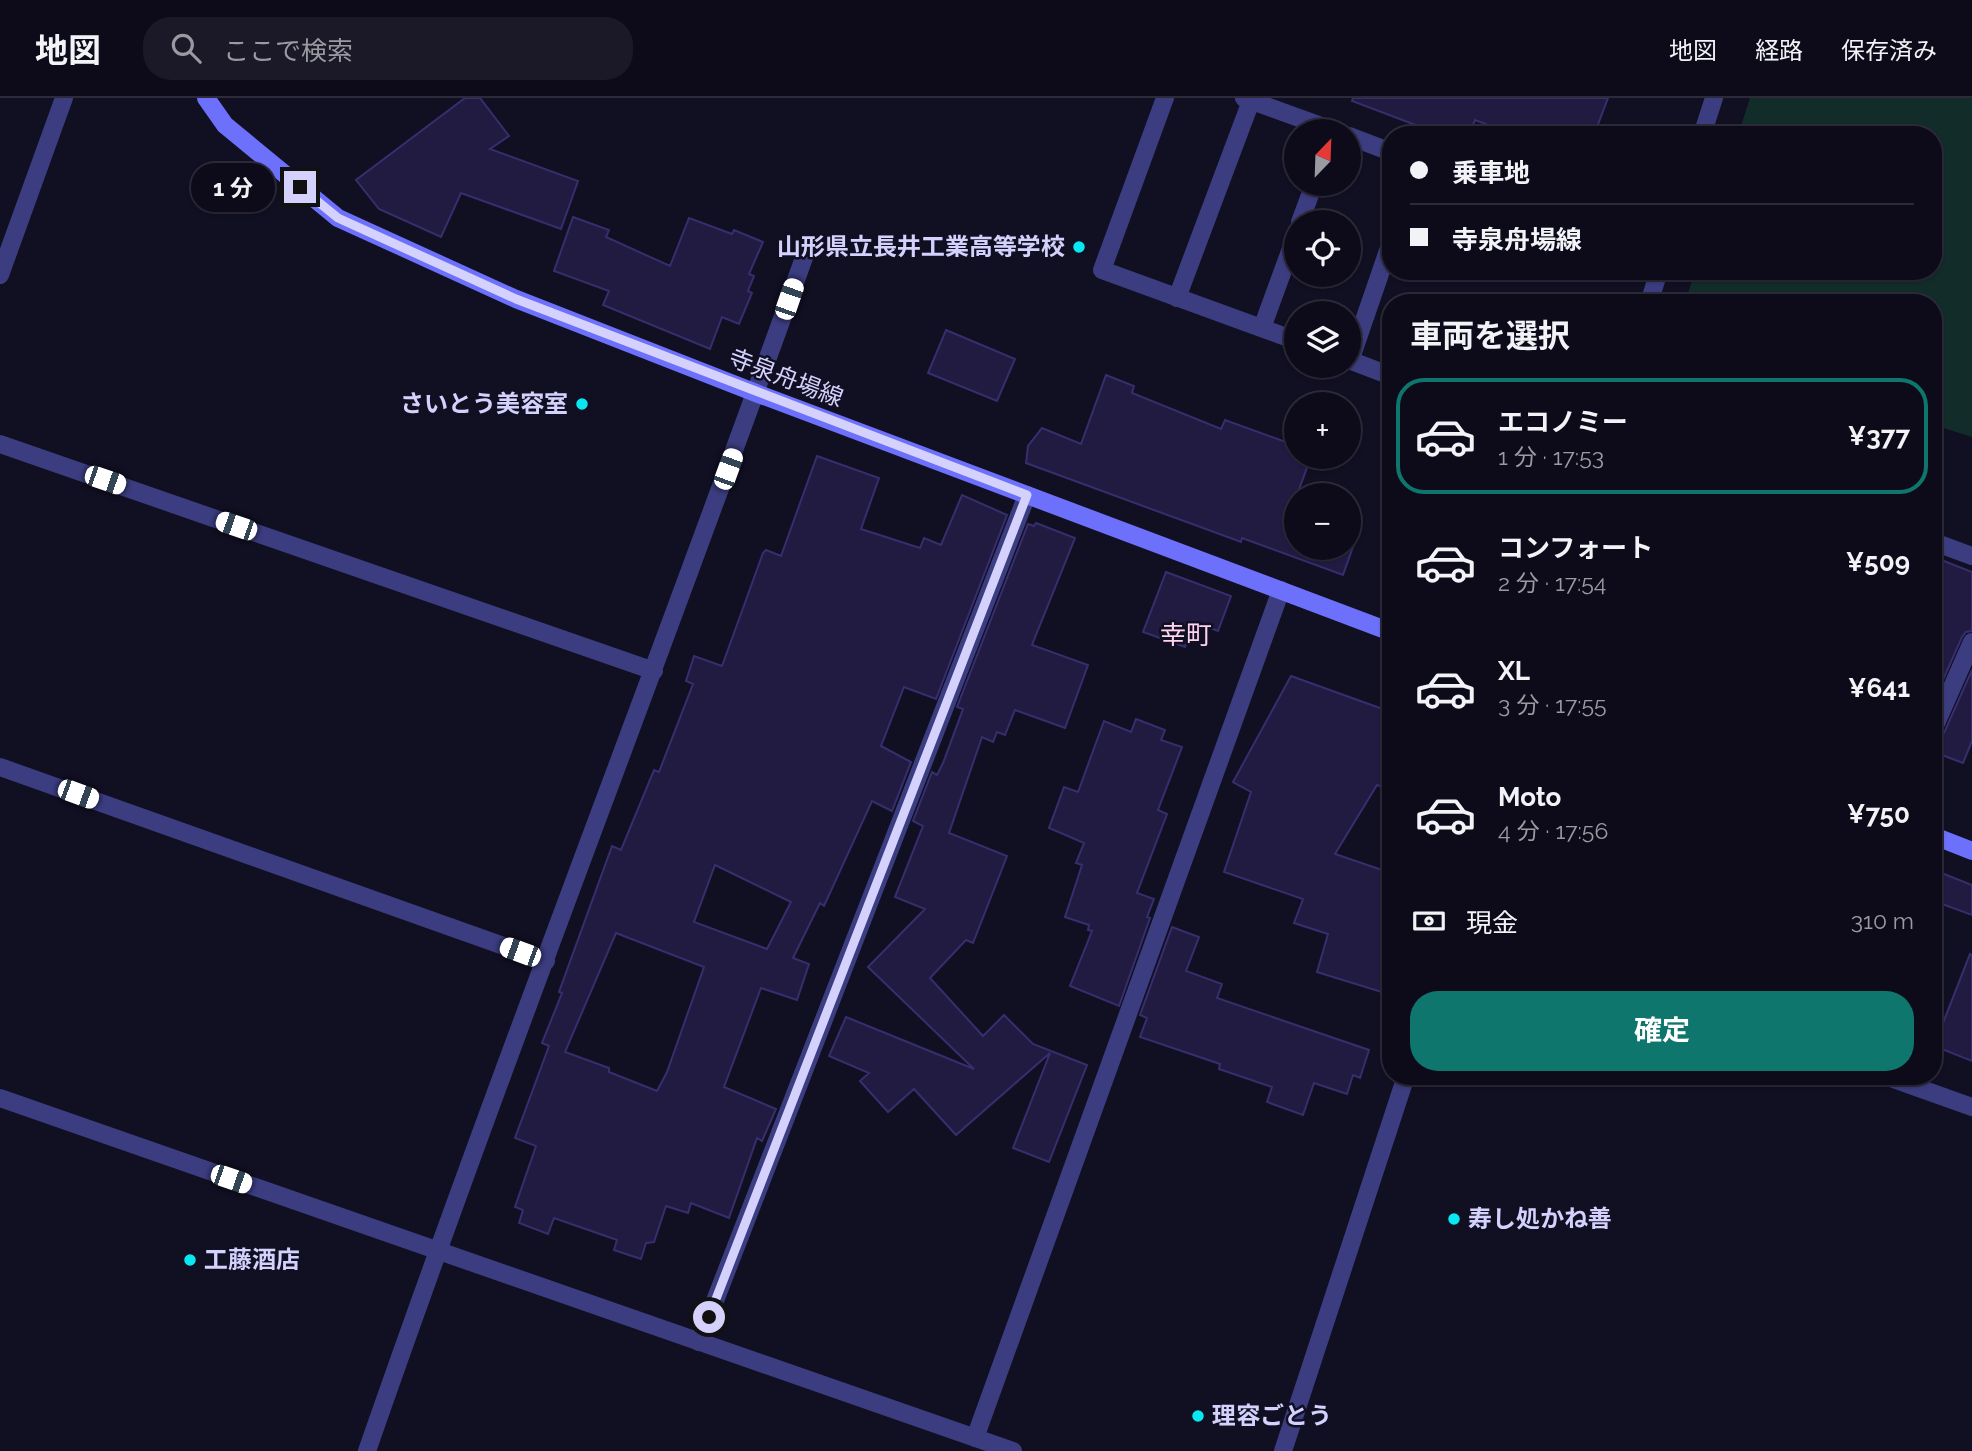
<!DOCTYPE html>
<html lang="ja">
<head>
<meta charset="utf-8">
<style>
	:root { --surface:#0d0b1a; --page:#1b1927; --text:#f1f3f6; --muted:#9a9ba2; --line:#2d2b39; --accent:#0f766e }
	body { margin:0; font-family:Raleway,"Noto Sans JP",sans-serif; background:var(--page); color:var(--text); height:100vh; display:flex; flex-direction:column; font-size:26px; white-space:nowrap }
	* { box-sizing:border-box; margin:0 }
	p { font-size:23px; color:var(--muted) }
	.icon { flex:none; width:38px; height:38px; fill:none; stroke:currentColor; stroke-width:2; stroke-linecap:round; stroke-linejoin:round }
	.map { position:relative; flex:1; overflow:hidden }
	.details { position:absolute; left:1382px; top:196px; width:560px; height:791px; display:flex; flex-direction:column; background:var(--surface); border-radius:28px; box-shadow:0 2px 5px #0004,0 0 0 2px var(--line) }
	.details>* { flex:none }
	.hud { position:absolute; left:1382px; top:28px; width:560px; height:154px; border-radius:28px; box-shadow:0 2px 5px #0004,0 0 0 2px var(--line); display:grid; align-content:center; height:154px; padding:0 28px; background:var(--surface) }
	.needle { width:46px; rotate:23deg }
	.tools { position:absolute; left:1284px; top:21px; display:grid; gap:14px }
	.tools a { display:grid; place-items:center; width:77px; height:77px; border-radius:50%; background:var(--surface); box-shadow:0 2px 5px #0004,0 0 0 2px var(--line); font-size:35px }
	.end { position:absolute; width:32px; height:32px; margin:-16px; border:9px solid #d4d1fd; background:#111; box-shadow:0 0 0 4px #111 }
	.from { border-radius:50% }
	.bubble { position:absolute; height:49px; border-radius:24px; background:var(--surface); box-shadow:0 2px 5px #0004,0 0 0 2px var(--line); font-size:23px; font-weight:700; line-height:49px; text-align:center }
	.car { position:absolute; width:21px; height:42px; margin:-21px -10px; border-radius:9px; box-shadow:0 0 5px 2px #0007; background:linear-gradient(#fff 24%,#345 0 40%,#fff 0 76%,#345 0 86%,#fff 0) }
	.hud b { display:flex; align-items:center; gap:24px; height:66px; font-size:26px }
	.hud b+b { border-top:2px solid var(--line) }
	.hud i { width:18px; height:18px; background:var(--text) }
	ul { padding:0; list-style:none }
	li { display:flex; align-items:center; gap:21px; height:116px; margin:0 14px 10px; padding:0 14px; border:4px solid transparent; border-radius:28px }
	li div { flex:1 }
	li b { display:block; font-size:26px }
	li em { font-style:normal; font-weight:700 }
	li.selected { border-color:var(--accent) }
	li>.icon { width:63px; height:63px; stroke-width:1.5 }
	h2 { padding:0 28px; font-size:32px; line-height:84px }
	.pay { display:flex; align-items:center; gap:18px; height:77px; padding:0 28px; font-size:26px }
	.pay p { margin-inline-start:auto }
	.action { display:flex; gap:14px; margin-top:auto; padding:14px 28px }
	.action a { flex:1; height:80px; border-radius:28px; background:var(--accent); color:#fff; font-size:28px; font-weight:700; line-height:80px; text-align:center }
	header { display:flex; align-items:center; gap:42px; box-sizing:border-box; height:98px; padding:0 35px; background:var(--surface); border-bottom:2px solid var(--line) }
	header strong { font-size:33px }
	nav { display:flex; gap:38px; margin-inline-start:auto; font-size:24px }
	.search { width:490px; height:63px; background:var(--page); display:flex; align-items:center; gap:18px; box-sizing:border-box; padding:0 24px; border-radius:28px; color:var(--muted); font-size:26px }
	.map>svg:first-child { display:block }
	.green { fill:#122c2a }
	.building { fill:#211b42; stroke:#372e6e; stroke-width:2; fill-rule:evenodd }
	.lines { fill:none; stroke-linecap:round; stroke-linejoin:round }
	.service { stroke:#3b3d80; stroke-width:18 }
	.minor { stroke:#3b3d80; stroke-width:18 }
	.tertiary { stroke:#3b3d80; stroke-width:18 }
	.secondary { stroke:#6c70fa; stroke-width:18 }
	.route { stroke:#d4d1fd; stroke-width:9 }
	.poi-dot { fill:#09e8f2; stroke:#110f22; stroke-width:2.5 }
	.labels { text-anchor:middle; stroke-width:5; stroke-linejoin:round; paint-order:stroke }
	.poi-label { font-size:24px; font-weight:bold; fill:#d4d1fd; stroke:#110f22; text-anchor:start }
	.street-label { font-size:24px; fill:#d4d1fd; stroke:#110f22 }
	.neighbourhood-label { font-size:26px; fill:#fdd3f0; stroke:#110f22 }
</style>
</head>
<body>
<header>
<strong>地図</strong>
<div class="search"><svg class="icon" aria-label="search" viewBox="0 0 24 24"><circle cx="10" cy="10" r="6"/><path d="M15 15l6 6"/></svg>ここで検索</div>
<nav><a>地図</a><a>経路</a><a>保存済み</a></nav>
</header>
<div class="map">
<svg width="1972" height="1353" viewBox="0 0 1972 1353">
	<rect width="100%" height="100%" fill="#110f22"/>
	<!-- green -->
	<path class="green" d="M1750 0H1972V339L1934 327V205H1685L1695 173H1934V37H1738Z"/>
	<!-- building -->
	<path class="building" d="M465 0H480L509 38 490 51 578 83 561 131 461 95 441 139 379 111 356 82Z
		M1353 0H1608L1594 37H1515L1475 22 1469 37H1442L1352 3Z
		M573 119 609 132 606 139 670 168 689 120 732 136 734 132 763 144 749 176 754 178 748 193 752 195 739 226 722 219 710 251 603 207 609 193 554 173Z
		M946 232 1015 261 997 303 928 275Z
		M1106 277 1134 288 1132 295 1221 331 1225 322 1297 348V359H1311L1297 397V450H1349V444L1354 446 1343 477 1242 440 1241 444 1026 365 1028 348 1042 330 1081 346Z
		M817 358 879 380 861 431 920 450 924 440 941 447 962 397 1007 417 936 601 904 589 881 648 911 664 892 713 872 703 824 808 820 805 793 860 809 866 797 902 761 890 724 989 776 1011 762 1043 757 1040 729 1120 691 1105 688 1115 666 1108 654 1144 646 1145 641 1161 614 1152 617 1142 554 1120 548 1136 519 1125 523 1112 515 1109 536 1048 515 1040 549 948 542 945 562 895 559 894 612 748 621 752 654 672 659 674 693 586 686 583 694 558 722 568 763 455 766 452 781 458ZM715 767 791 804 767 851 694 824ZM616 835 704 869 667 974 657 993 609 974V970L565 954Z
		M1036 425 1075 440 1032 547 1088 567 1065 630 1015 612 1005 637 997 634 993 644 982 639 949 735 1007 758 973 845 966 842 930 880 983 938 1004 917 1033 946 1087 967 1049 1064 1013 1050 1050 955 956 1037 914 991 888 1014 860 983 869 975 829 958 846 919 974 971 868 869 925 811 895 799 923 728 913 723 932 674 937 677 943 665 963 611 957 609 1028 426 1034 428Z
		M1934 459 1972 474V533L1966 534 1962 539 1934 602Z
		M1166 474 1231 498 1218 533 1194 524 1185 549 1143 534Z
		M1972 572V643L1963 665 1934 654V641L1940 640 1944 635Z
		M1291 578 1391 614V692L1377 687 1335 756 1391 775V897L1317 874 1328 836 1294 825 1303 801 1224 774 1251 694 1233 684Z
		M1136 621 1165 632 1161 642 1182 649 1158 712 1167 716 1137 795 1154 801 1147 819 1150 820 1119 908 1070 888 1092 833 1088 832 1089 827 1065 819 1082 767 1076 765 1084 745 1049 730 1064 689 1078 694 1104 623 1131 634Z
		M1934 772 1972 787V817L1934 803Z
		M1172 829 1199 839 1186 873 1222 886 1217 900 1369 952 1360 980 1353 977 1347 996 1314 985 1303 1017 1267 1004 1272 989 1219 971 1220 966 1140 939 1147 920 1140 917Z
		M1970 856 1972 857V963L1934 948Z"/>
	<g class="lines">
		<!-- service -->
		<path class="service" d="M1165 0 1102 172 1297 243
			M1244 0 1335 33
			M1702 37 1714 0
			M1349 38 1391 54
			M1300 124 1314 86
			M1177 200 1251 3
			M1649 205 1659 173
			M1262 230 1297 134
			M1349 262 1391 278
			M1350 263 1391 144
			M1934 630 1972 544
			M1885 978 1972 1009"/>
		<!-- minor -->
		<path class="minor" d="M0 346 654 573
			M1934 444 1972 458
			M0 669 546 863
			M0 1000 1013 1353
			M699 1244 1027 397
			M975 1340 1281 492
			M367 1353C507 951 663 555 806 154"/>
		<!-- tertiary -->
		<path class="tertiary" d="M0 177 64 0
			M1283 1353 1406 978"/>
		<!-- secondary -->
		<path class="secondary" d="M206 0 225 27 338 120 516 201 756 295 1391 534
			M1934 738 1972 753"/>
	</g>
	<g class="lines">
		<!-- route -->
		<path class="route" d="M300 89 338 120 516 201 1027 397 709 1219"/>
	</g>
	<!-- markers -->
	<g class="poi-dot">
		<circle cx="1079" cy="149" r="7"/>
		<circle cx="582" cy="306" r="7"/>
		<circle cx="1454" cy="1121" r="7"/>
		<circle cx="190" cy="1162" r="7"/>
		<circle cx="1198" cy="1318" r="7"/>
	</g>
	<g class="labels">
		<!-- poi labels -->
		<g class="poi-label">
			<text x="1065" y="157" text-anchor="end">山形県立長井工業高等学校</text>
			<text x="568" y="314" text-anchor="end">さいとう美容室</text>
			<text x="1468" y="1129">寿し処かね善</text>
			<text x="204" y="1170">工藤酒店</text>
			<text x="1212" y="1326">理容ごとう</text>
		</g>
		<!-- street labels -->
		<g class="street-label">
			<text transform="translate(786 280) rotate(21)" y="8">寺泉舟場線</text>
		</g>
		<!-- neighbourhood labels -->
		<g class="neighbourhood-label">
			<text x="1186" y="546">幸町</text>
		</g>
	</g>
</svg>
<div class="tools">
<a><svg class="needle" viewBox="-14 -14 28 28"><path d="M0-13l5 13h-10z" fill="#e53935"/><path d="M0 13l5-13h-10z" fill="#9a9ba2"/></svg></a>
<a><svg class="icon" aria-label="locate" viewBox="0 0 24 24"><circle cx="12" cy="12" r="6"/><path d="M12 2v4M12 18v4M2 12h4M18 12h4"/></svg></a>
<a><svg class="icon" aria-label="layers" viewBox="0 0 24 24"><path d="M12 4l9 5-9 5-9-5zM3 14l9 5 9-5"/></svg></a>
<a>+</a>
<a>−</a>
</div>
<i class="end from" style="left:709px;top:1219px"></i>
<i class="end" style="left:300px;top:89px"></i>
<div class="bubble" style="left:191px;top:65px;width:84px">1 分</div>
<i class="car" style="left:789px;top:201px;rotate:19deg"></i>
<i class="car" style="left:728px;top:371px;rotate:20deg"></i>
<i class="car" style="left:105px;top:382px;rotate:109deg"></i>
<i class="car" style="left:236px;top:428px;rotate:289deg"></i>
<i class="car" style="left:78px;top:696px;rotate:110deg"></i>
<i class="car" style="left:520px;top:854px;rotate:290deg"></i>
<i class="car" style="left:231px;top:1081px;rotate:109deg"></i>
<div class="hud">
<b><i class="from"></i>乗車地</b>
<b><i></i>寺泉舟場線</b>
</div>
<section class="details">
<h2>車両を選択</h2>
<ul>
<li class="selected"><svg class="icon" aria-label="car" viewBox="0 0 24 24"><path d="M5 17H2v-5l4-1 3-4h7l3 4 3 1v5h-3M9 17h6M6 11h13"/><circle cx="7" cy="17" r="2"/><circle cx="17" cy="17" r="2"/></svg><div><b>エコノミー</b><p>1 分 · 17:53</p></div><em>¥377</em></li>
<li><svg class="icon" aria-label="car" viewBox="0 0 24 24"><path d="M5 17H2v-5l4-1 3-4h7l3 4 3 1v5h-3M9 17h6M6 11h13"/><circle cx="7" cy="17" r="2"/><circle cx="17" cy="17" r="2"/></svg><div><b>コンフォート</b><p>2 分 · 17:54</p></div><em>¥509</em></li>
<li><svg class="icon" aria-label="car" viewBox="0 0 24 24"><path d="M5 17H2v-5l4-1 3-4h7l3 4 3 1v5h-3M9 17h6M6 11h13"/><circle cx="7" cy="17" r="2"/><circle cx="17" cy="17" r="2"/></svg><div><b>XL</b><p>3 分 · 17:55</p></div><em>¥641</em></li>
<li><svg class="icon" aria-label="car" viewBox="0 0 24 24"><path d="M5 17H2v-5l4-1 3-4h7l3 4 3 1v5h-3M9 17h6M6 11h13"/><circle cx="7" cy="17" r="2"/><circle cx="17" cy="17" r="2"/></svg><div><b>Moto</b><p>4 分 · 17:56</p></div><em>¥750</em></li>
</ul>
<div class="pay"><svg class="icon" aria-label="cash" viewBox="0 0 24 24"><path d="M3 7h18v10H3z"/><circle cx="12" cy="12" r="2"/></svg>現金<p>310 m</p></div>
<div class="action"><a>確定</a></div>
</section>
</div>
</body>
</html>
